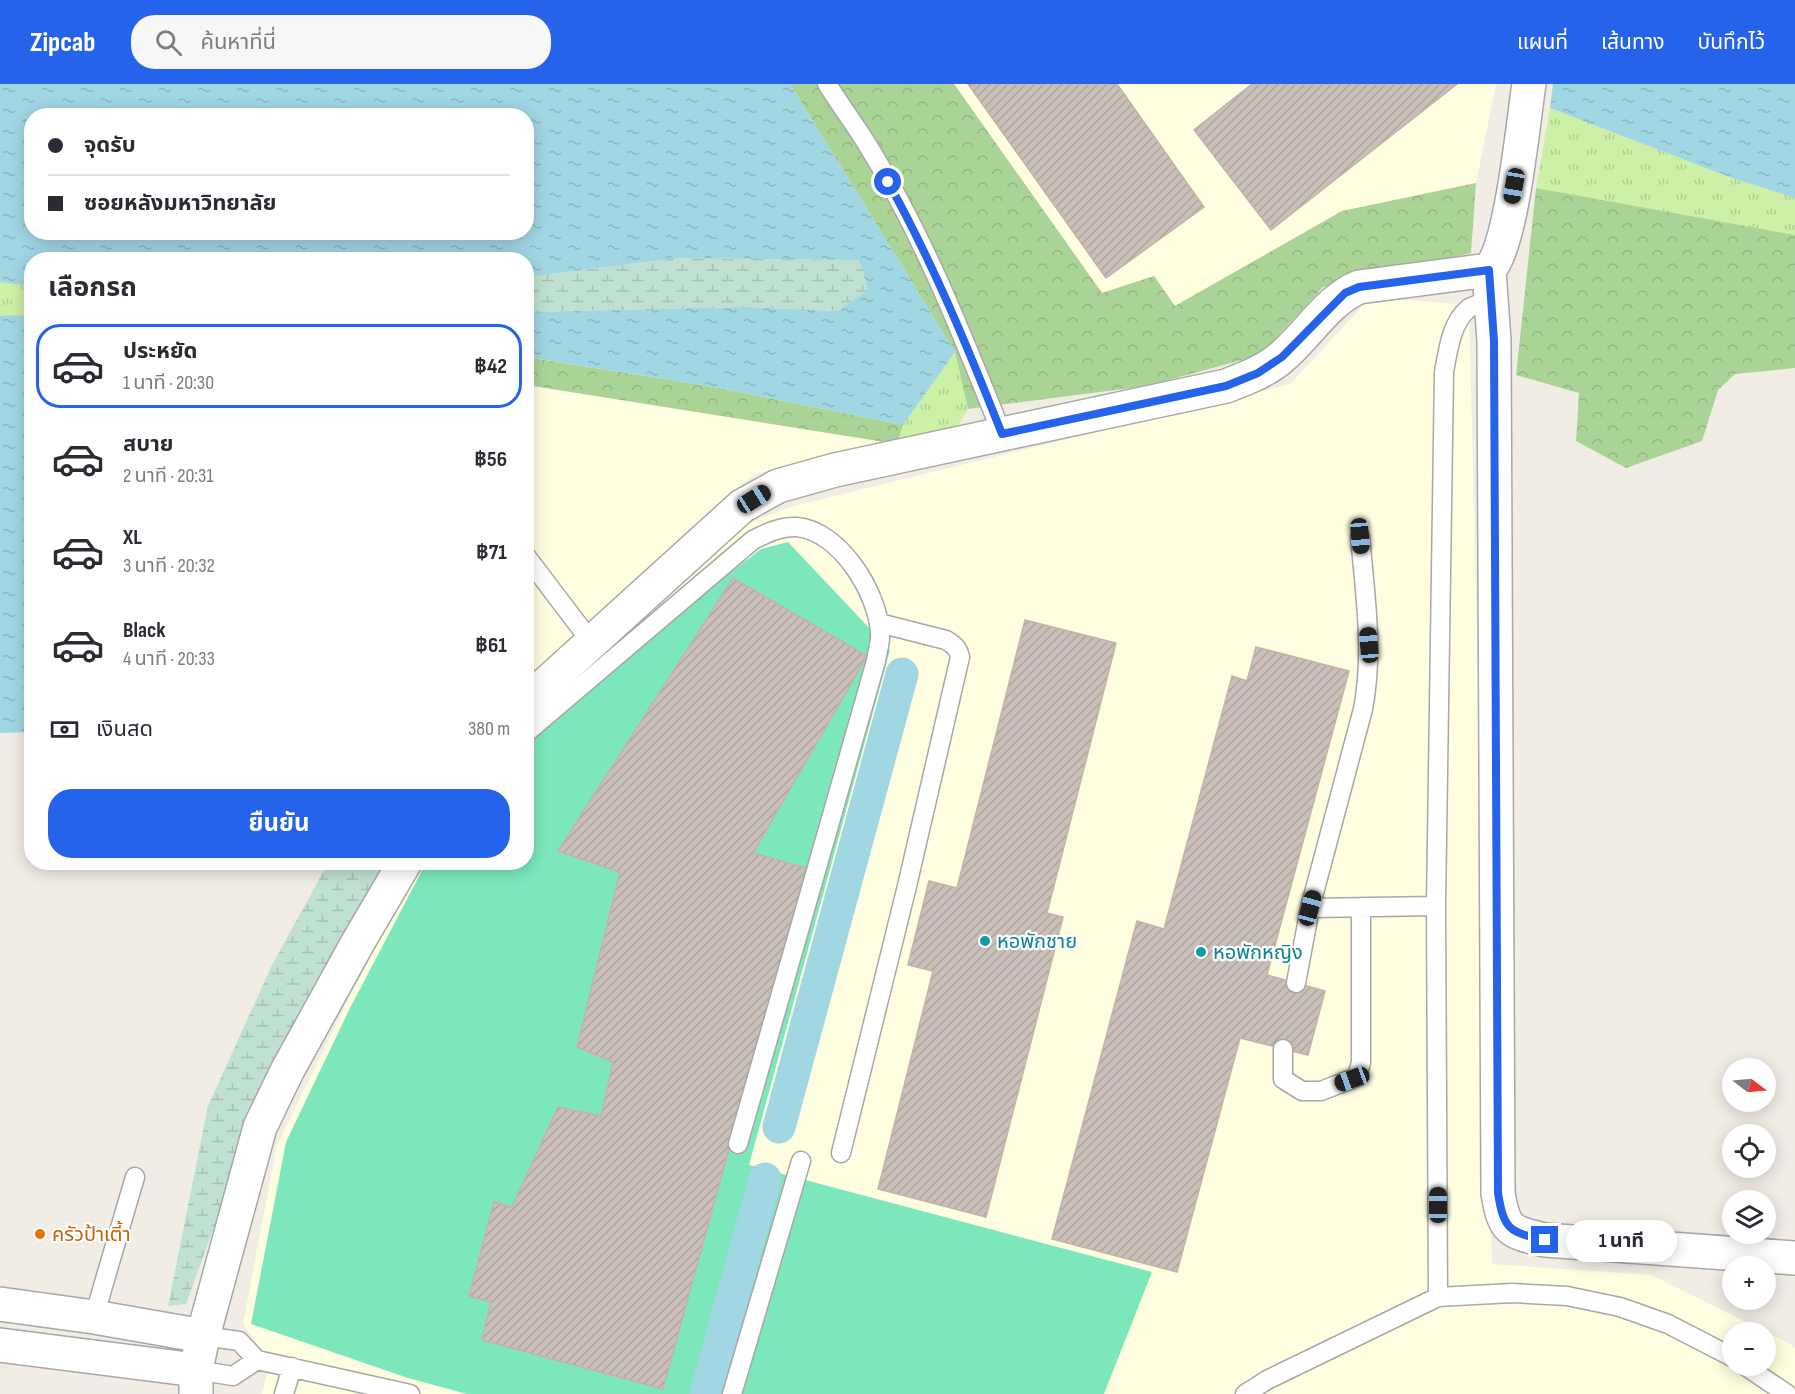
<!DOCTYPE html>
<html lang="th">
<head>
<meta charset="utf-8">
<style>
	:root { --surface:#fff; --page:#f7f7f7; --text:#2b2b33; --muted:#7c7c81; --line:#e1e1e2; --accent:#2563eb }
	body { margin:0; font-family:"Sofia Sans Condensed","Noto Sans Thai",sans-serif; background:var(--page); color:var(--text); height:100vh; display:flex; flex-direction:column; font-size:22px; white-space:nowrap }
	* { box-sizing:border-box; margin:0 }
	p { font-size:20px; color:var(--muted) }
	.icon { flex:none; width:33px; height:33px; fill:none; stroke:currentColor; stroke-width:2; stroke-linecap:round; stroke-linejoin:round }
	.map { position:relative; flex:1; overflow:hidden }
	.side { position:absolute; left:24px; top:168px; width:510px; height:618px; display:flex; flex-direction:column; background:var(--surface); border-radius:24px; box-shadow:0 3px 15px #0003 }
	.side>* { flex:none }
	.top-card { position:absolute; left:24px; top:24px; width:510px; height:132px; border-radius:24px; box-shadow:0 3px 15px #0003; display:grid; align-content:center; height:132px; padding:0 24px; background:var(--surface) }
	.needle { width:39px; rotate:106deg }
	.fabs { position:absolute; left:1722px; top:974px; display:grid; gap:12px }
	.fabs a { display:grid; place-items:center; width:54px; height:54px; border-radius:50%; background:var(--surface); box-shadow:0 3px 15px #0003; font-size:30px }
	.end { position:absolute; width:27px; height:27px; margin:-14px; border:8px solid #2563eb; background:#fff; box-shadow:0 0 0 3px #fff }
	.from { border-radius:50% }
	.bubble { position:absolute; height:42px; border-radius:21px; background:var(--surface); box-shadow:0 3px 15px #0003; font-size:20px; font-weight:700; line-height:42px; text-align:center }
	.car { position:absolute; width:18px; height:36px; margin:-18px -9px; border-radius:8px; box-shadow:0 0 4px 2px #0007; background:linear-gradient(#222 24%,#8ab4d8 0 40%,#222 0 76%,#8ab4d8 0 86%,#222 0) }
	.top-card b { display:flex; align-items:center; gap:21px; height:57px; font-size:22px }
	.top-card b+b { border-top:2px solid var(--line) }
	.top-card i { width:15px; height:15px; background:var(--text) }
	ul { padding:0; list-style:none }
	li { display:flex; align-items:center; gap:18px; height:84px; margin:0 12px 9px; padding:0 12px; border:3px solid transparent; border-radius:24px }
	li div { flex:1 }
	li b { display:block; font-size:22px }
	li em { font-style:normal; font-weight:700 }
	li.current { border-color:var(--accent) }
	li>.icon { width:54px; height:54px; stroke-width:1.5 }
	h2 { padding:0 24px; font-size:27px; line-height:72px }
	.pay { display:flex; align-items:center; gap:15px; height:66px; padding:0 24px; font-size:22px }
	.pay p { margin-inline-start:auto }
	.button { display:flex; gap:12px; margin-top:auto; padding:12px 24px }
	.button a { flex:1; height:69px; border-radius:24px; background:var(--accent); color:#fff; font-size:24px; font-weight:700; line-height:69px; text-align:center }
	header { display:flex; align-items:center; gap:36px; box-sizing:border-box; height:84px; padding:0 30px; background:var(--accent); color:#fff }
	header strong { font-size:28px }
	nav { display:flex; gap:33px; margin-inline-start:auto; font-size:21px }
	.search { width:420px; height:54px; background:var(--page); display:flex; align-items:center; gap:15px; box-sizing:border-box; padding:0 21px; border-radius:24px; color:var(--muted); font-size:22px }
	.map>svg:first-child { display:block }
	.education { fill:#fffee0; fill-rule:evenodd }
	.grass { fill:url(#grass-tufts) }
	.forest { fill:url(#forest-crowns) }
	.wetland { fill:url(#wetland-marsh) }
	.pitch { fill:#7ce7bb }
	.water { fill:url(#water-ripples); fill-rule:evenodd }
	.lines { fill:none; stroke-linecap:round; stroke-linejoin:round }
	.canal { stroke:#a1d6e3; stroke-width:33 }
	.building { fill:url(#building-hatch); stroke:#c4b2a6; stroke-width:1.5 }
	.lane-casing { stroke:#a7a7a7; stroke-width:21 }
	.street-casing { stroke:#a7a7a7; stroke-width:36 }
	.lane { stroke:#fff; stroke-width:18 }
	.street { stroke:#fff; stroke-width:33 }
	.route { stroke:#2563eb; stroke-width:8 }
	.culture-dot { fill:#0f9aa8; stroke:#fff; stroke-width:2 }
	.food-dot { fill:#e8710a; stroke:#fff; stroke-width:2 }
	.labels { text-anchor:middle; stroke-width:4.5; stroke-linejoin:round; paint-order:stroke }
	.culture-label { font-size:20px; fill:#0d838f; stroke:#fff; text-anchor:start }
	.food-label { font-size:20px; fill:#c56008; stroke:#fff; text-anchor:start }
</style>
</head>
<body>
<header>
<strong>Zipcab</strong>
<div class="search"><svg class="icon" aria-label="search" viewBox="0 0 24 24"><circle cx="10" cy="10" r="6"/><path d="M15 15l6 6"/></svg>ค้นหาที่นี่</div>
<nav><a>แผนที่</a><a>เส้นทาง</a><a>บันทึกไว้</a></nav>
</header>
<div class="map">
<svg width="1795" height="1310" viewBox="0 0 1795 1310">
	<defs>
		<pattern id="grass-tufts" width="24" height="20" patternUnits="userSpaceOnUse" patternTransform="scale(1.5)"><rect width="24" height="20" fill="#ccf0a6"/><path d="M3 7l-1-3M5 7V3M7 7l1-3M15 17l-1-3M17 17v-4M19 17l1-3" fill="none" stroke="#afce8f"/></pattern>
		<pattern id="forest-crowns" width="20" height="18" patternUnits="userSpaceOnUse" patternTransform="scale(1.5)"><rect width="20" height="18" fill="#aad496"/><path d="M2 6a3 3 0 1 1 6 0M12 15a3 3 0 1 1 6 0" fill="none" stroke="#92b681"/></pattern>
		<pattern id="wetland-marsh" width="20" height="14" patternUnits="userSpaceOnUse" patternTransform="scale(1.5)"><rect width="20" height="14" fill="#c0e1d1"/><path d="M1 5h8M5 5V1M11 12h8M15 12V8" fill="none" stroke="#a5c1b3"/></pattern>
		<pattern id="water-ripples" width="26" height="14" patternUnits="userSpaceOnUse" patternTransform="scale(1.5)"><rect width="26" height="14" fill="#a1d6e3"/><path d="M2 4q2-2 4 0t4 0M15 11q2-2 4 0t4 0" fill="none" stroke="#8ab7c2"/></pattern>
		<pattern id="building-hatch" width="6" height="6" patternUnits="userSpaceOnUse" patternTransform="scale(1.5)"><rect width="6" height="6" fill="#cabfb8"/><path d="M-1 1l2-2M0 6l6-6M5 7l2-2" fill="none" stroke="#ada49e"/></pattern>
	</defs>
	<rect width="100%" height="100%" fill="#f1ede5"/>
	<!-- education -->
	<path class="education" d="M954 0H1496L1476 99 1342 127 1175 222 1154 192 1102 209Z
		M1371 213 1469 221 1492 1180 1651 1191 1790 1260 1795 1264V1310H262L270 1279 243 1240 277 1061 355 902 422 779 526 778 527 633 736 445 790 423 1290 300ZM1732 1248H1766V1281H1732Z
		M526 301 897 360 754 390 527 595Z"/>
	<!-- grass -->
	<path class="grass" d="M1550 24 1732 94 1795 114V151L1536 104Z
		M0 198 31 202V233L0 232Z
		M955 268 968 325 957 344 897 360 903 341Z"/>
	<!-- forest -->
	<path class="forest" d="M790 0H954L1102 209 1154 192 1175 222 1342 127 1476 99 1471 169 1323 203 1260 271 1147 302 968 325 955 268Z
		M1536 104 1795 151V284L1735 290 1718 306 1702 357 1626 384 1576 357 1579 309 1516 291Z
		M526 273 714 303 903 341 897 360 527 301Z"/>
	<!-- wetland -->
	<path class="wetland" d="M676 174 859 176 868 206 838 227 745 223 527 228 526 193Z
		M328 779H385L267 998 186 1220 168 1222 208 1022 271 883Z"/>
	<!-- pitch -->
	<path class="pitch" d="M788 458 890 566 749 1081 1152 1188 1104 1310H467L408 1294 251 1240 286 1058 350 924 426 779 526 778 527 644 761 465Z"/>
	<!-- water -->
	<path class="water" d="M0 0H790L955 268 903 341 714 303 527 273V228L745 223 838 227 868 206 859 176 676 174 527 193 526 176H32L31 202 0 198ZM32 32H526V148H32Z
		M1553 0H1795V114L1732 94 1550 24Z
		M10 231 31 233 32 648 0 649V232Z"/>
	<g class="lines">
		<!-- canal -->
		<path class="canal" d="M779 1043 902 590
			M706 1310 765 1095"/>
	</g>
	<!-- building -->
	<path class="building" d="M968 0H1117L1204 123 1106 194Z
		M1252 0H1457L1271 146 1194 46Z
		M733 494 867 572 753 769 806 784 663 1305 482 1256 491 1218 469 1212 494 1118 512 1123 558 1023 601 1032 613 978 577 963 620 788 558 767Z
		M1025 536 1116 559 1047 829 1063 833 986 1133 878 1105 933 887 908 881 929 797 957 804Z
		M1256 563 1349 587 1267 891 1325 907 1308 971 1240 954 1177 1188 1052 1155 1137 837 1164 845 1232 592 1247 597Z"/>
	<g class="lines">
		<!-- lane casing -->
		<g class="lane-casing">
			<path id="lane" d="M827 0C839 19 853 38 865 57 922 148 962 250 1002 350
				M526 472 592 559
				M526 649 753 456C767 449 781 442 797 443 840 447 878 509 880 549 881 558 877 568 876 577L738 1060
				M1310 824 1436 822
				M1296 899 1310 824 1363 625C1374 568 1365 510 1360 452
				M1283 965V995L1302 1007H1321L1357 993 1361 978V823
				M841 1069 907 802 960 573C958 564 954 561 946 556L879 539
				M1438 1213 1436 822 1444 288C1448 267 1451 239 1468 225 1474 220 1485 219 1491 217
				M94 1233 135 1093
				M203 1252 239 1257 257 1276 410 1310
				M1744 1281 1787 1310
				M196 1286 233 1292 257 1276
				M284 1310 292 1283
				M732 1310 801 1077
				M1245 1310 1267 1296 1438 1213 1512 1209 1567 1212 1620 1223 1668 1240 1732 1273"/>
		</g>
		<!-- street casing -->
		<g class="street-casing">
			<path id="street" d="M1489 186 1494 257 1498 1109C1504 1146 1509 1148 1545 1156L1795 1174
				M526 618 742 422 778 402 835 386 1226 302C1247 294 1268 286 1284 271 1309 249 1328 216 1359 203L1489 186C1512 162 1523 38 1529 0
				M0 1220 94 1233 203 1252
				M0 1261 196 1286
				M196 1310V1286L203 1252 260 1043 287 987 357 860 405 778"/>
		</g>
		<!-- lane -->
		<use href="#lane" class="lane"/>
		<!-- street -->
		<use href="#street" class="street"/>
	</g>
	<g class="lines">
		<!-- route -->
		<path class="route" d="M888 98C933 179 968 264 1002 350L1226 302 1258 289 1282 273 1345 209 1359 203 1489 186 1494 257 1498 1109C1504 1146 1509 1148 1545 1156"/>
	</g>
	<!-- markers -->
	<g class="culture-dot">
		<circle cx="985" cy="857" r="6"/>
		<circle cx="1201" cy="868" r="6"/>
	</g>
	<circle class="food-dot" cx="40" cy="1150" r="6"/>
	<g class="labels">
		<!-- culture labels -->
		<g class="culture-label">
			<text x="997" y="864">หอพักชาย</text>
			<text x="1213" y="875">หอพักหญิง</text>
		</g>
		<!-- food labels -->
		<g class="food-label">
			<text x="52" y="1157">ครัวป้าเตี้า</text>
		</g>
	</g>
</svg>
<div class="fabs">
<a><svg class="needle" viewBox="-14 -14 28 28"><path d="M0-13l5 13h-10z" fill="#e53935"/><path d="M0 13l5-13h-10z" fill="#7c7c81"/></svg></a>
<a><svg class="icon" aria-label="locate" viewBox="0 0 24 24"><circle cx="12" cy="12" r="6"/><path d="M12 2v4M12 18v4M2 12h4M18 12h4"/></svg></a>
<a><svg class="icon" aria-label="layers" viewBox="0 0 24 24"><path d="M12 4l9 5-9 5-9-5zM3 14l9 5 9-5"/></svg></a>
<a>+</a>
<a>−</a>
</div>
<i class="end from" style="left:888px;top:98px"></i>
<i class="end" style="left:1545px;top:1156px"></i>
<div class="bubble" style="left:1566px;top:1136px;width:111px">1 นาที</div>
<i class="car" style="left:1514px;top:102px;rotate:190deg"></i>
<i class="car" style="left:754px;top:415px;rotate:58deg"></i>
<i class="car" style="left:1360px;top:452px;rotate:175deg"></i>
<i class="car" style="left:1369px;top:561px;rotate:355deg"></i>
<i class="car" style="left:1310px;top:824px;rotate:15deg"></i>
<i class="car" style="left:1352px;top:995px;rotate:250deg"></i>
<i class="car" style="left:1438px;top:1121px;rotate:0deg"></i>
<div class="top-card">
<b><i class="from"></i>จุดรับ</b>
<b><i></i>ซอยหลังมหาวิทยาลัย</b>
</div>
<section class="side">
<h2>เลือกรถ</h2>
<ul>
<li class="current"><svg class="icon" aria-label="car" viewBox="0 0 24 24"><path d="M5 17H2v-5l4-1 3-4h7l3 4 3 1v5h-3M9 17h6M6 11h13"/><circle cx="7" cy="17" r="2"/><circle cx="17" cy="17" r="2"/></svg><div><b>ประหยัด</b><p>1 นาที · 20:30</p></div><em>฿42</em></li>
<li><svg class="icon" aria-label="car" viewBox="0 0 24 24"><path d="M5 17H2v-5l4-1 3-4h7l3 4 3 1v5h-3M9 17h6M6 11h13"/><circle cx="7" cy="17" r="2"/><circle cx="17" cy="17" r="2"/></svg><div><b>สบาย</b><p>2 นาที · 20:31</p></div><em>฿56</em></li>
<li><svg class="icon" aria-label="car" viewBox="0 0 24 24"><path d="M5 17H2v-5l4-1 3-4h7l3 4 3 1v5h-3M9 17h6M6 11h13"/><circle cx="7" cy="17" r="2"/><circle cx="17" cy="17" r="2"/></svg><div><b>XL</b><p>3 นาที · 20:32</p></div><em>฿71</em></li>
<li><svg class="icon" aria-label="car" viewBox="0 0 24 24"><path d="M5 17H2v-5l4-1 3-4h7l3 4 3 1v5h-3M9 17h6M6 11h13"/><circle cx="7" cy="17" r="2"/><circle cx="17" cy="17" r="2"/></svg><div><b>Black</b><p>4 นาที · 20:33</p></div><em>฿61</em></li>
</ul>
<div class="pay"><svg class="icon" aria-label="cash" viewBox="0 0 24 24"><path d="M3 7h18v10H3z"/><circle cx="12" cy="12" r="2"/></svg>เงินสด<p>380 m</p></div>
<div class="button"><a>ยืนยัน</a></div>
</section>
</div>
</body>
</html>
